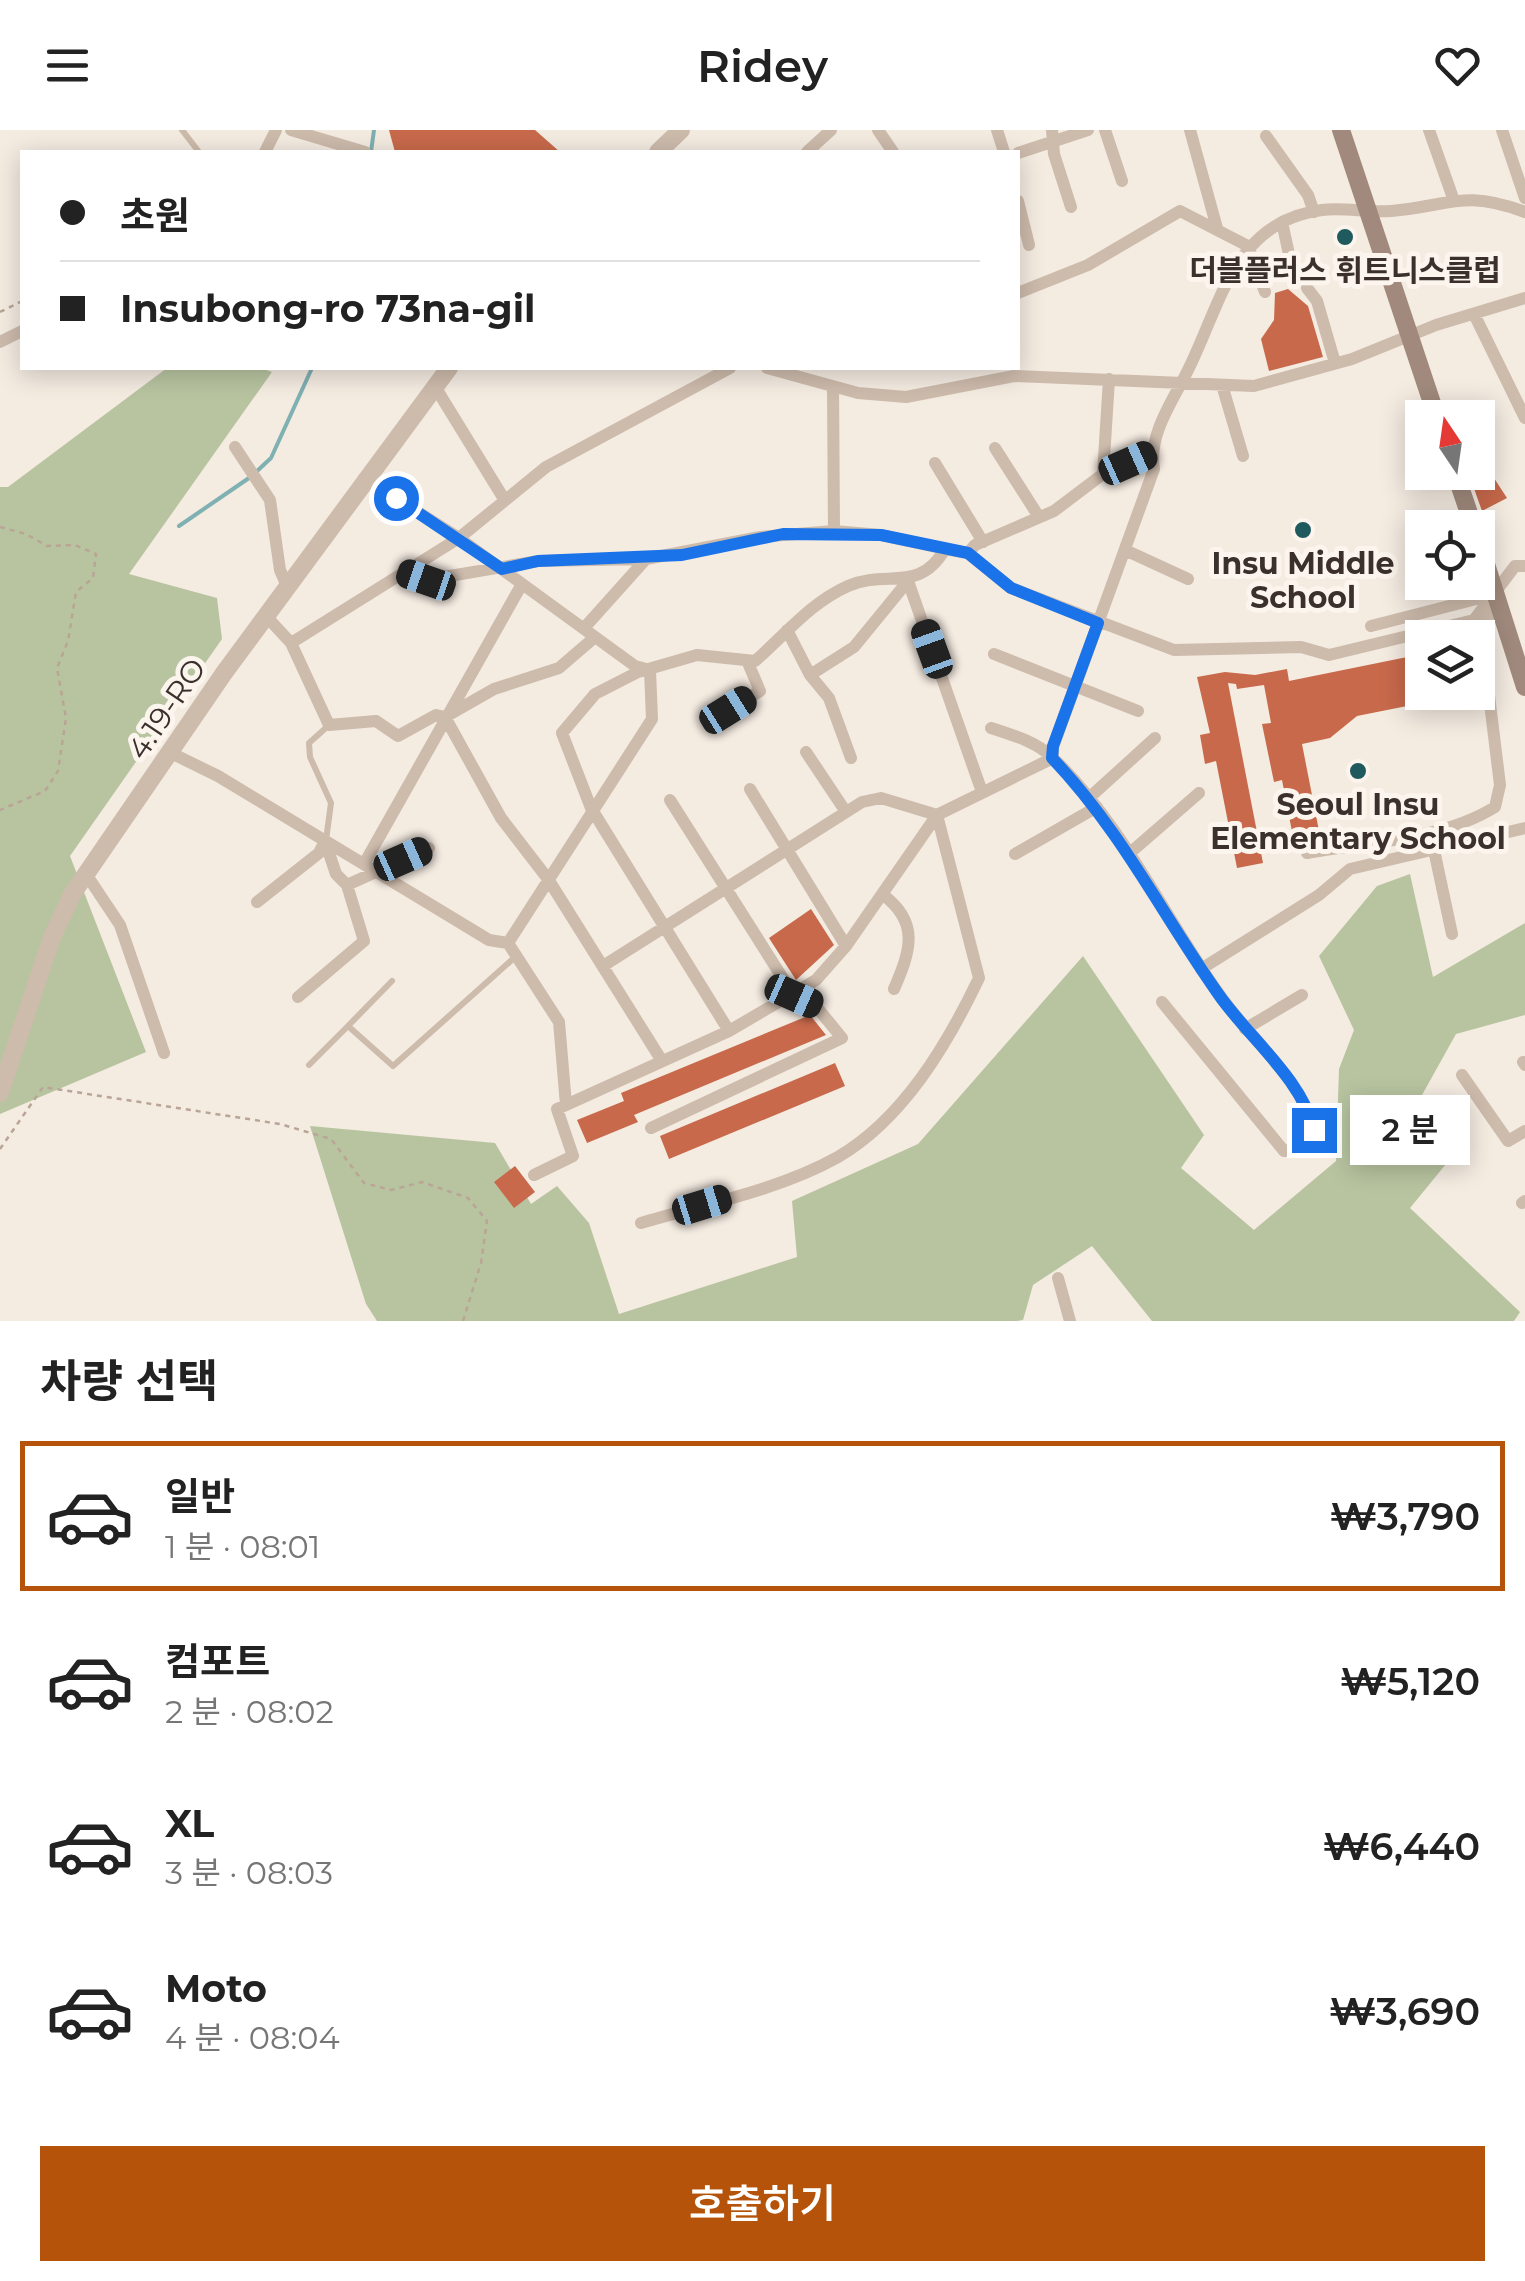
<!DOCTYPE html>
<html lang="ko">
<head>
<meta charset="utf-8">
<style>
	:root { --surface:#fff; --page:#f6f6f6; --text:#222; --muted:#767676; --line:#e0e0e0; --accent:#b45309 }
	body { margin:0; font-family:Montserrat,"Noto Sans KR",sans-serif; background:var(--page); color:var(--text); height:100vh; display:flex; flex-direction:column; font-size:38px; white-space:nowrap }
	* { box-sizing:border-box; margin:0 }
	p { font-size:32px; color:var(--muted) }
	.icon { flex:none; width:55px; height:55px; fill:none; stroke:currentColor; stroke-width:2; stroke-linecap:round; stroke-linejoin:round }
	.map { position:relative; height:1191px; overflow:hidden }
	.sheet { display:flex; flex-direction:column; background:var(--surface); flex:1 }
	.sheet>* { flex:none }
	.guide { position:absolute; left:20px; top:20px; width:1000px; height:220px; border-radius:0px; box-shadow:0 5px 25px #0003; display:grid; align-content:center; height:220px; padding:0 40px; background:var(--surface) }
	.needle { width:65px; rotate:347deg }
	.fabs { position:absolute; left:1405px; top:270px; display:grid; gap:20px }
	.fabs a { display:grid; place-items:center; width:90px; height:90px; border-radius:0px; background:var(--surface); box-shadow:0 5px 25px #0003; font-size:50px }
	.end { position:absolute; width:45px; height:45px; margin:-22px; border:12px solid #1a73e8; background:#fff; box-shadow:0 0 0 5px #fff }
	.from { border-radius:50% }
	.bubble { position:absolute; height:70px; border-radius:0px; background:var(--surface); box-shadow:0 5px 25px #0003; font-size:32px; font-weight:600; line-height:70px; text-align:center }
	.car { position:absolute; width:30px; height:60px; margin:-30px -15px; border-radius:12px; box-shadow:0 0 8px 2px #0007; background:linear-gradient(#222 24%,#8ab4d8 0 40%,#222 0 76%,#8ab4d8 0 86%,#222 0) }
	.guide b { display:flex; align-items:center; gap:35px; height:95px; font-size:38px }
	.guide b+b { border-top:2px solid var(--line) }
	.guide i { width:25px; height:25px; background:var(--text) }
	ul { padding:0; list-style:none }
	li { display:flex; align-items:center; gap:30px; height:150px; margin:0 20px 15px; padding:0 20px; border:5px solid transparent; border-radius:0px }
	li div { flex:1 }
	li b { display:block; font-size:38px }
	li em { font-style:normal; font-weight:600 }
	li.selected { border-color:var(--accent) }
	li>.icon { width:90px; height:90px; stroke-width:1.5 }
	h2 { padding:0 40px; font-size:45px; line-height:120px }
	.primary-button { display:flex; gap:20px; margin-top:auto; padding:20px 40px }
	.primary-button a { flex:1; height:115px; border-radius:0px; background:var(--accent); color:#fff; font-size:40px; font-weight:600; line-height:115px; text-align:center }
	header { display:flex; justify-content:space-between; align-items:center; height:130px; padding:0 40px; background:var(--surface); font-size:45px; font-weight:600 }
	.map>svg:first-child { display:block }
	.green { fill:#b8c4a0 }
	.lines { fill:none; stroke-linecap:round; stroke-linejoin:round }
	.stream { stroke:#7fb0b2; stroke-width:4 }
	.building { fill:#c8694b }
	.path { stroke:#b9a596; stroke-width:2.5; stroke-dasharray:5 5; stroke-linecap:butt }
	.service { stroke:#cdbbac; stroke-width:6 }
	.minor { stroke:#cdbbac; stroke-width:12 }
	.tertiary { stroke:#cdbbac; stroke-width:18 }
	.secondary { stroke:#a18a7d; stroke-width:18 }
	.route { stroke:#1a73e8; stroke-width:12 }
	.poi-dot { fill:#1f5a5e; stroke:#fbf5ee; stroke-width:4 }
	.labels { text-anchor:middle; stroke-width:10; stroke-linejoin:round; paint-order:stroke }
	.poi-label { font-size:30px; font-weight:bold; fill:#3b302b; stroke:#fbf5ee }
	.street-label { font-size:30px; fill:#3b302b; stroke:#fbf5ee }
</style>
</head>
<body>
<header><svg class="icon" aria-label="menu" viewBox="0 0 24 24"><path d="M4 6h16M4 12h16M4 18h16"/></svg>Ridey<svg class="icon" aria-label="heart" viewBox="0 0 24 24"><path d="M12 20l-8-8c-3-5 5-10 8-4 3-6 11-1 8 4z"/></svg></header>
<div class="map">
<svg width="1525" height="1191" viewBox="0 0 1525 1191">
	<rect width="100%" height="100%" fill="#f4ebe1"/>
	<!-- green -->
	<path class="green" d="M167 238H261L272 242 129 444 217 468 222 509 70 726 146 922 0 984V357H8Z
		M1410 744 1433 847 1525 793V885L1456 904 1422 965 1446 1034 1410 1078 1520 1182 1514 1191H1152L1092 1116 1033 1155 1023 1190 1017 1191H377L366 1174 310 996 495 1013 531 1074 557 1056 589 1093 619 1184 797 1127 792 1071 918 1014 1083 826 1204 1005 1181 1038 1254 1100 1336 1031 1339 939 1354 900 1319 826 1377 756Z"/>
	<g class="lines">
		<!-- stream -->
		<path class="stream" d="M371 22 374 0
			M256 342 271 328 312 238
			M179 396 249 348"/>
	</g>
	<!-- building -->
	<path class="building" d="M389 0H535L560 22H395Z
		M1288 159 1308 176 1323 227 1269 241 1261 209 1274 190 1275 163Z
		M1492 345 1507 368 1482 381 1471 350Z
		M1422 524V562H1447V568L1357 586 1330 608 1302 614 1321 711 1295 717 1282 650 1274 652 1262 594 1271 593 1264 555 1237 559 1236 554 1228 553 1263 733 1237 738 1216 631 1205 634 1200 605 1210 603 1197 547 1225 542 1255 545 1287 539 1289 551Z
		M811 779 834 815 796 850 769 808Z
		M810 885 826 905 634 985 638 992 587 1013 577 990 624 971 621 963Z
		M835 933 845 956 669 1029 660 1006Z
		M515 1036 535 1062 514 1078 494 1052Z"/>
	<g class="lines">
		<!-- path -->
		<path class="path" d="M0 182 22 171
			M0 397 26 404 47 416 75 415 96 424 93 448 76 462 68 511 57 538 66 588 58 641 45 661 0 680
			M0 1019 43 957 280 994 331 1009 364 1053 391 1060 422 1052 468 1068 487 1091 481 1133 463 1191"/>
		<!-- service -->
		<path class="service" d="M182 0 199 22
			M326 710 331 673 310 627 309 613 328 596
			M348 896 392 851
			M309 935 348 896 393 936 514 828"/>
		<!-- minor -->
		<path class="minor" d="M291 0 365 22
			M878 0 893 22
			M997 0 1004 22
			M1052 0 1054 24 1071 77
			M1105 0 1122 51
			M1190 0 1217 98
			M1429 0 1453 68
			M1502 0 1525 68
			M1266 6 1308 65 1314 82
			M265 22 276 0
			M807 22 831 0
			M1018 23 1088 0
			M1018 71 1029 115
			M1282 92 1295 152
			M1307 158 1317 171 1335 233
			M1018 163 1088 135 1180 81 1248 116 1265 162
			M1474 184 1525 288
			M0 212 22 201
			M767 238 858 263 906 267 1014 246 1254 256 1352 229 1436 195 1525 168
			M434 255 504 369
			M1222 255 1243 326
			M833 256 834 401
			M235 317 270 370 280 440 287 456
			M995 318 1039 387
			M935 333 983 412
			M1103 344 1109 249
			M364 348 459 408 635 536 650 540 652 589 508 813
			M1125 420 1188 449
			M968 423 1011 458 1174 520 1301 517 1329 525 1474 490 1515 436H1525
			M405 443 426 450 538 431 646 429 760 407 834 401 881 405 945 419
			M908 451 982 662
			M266 486 291 513 329 595 376 591 398 606 436 585 445 587 494 559 559 538 595 507
			M1371 496 1496 464
			M585 497 646 429
			M787 500 810 545 829 568 851 628
			M291 513 459 408 546 337 730 238
			M994 524 1138 581
			M810 545 854 517 908 451
			M728 580 760 561 748 533
			M445 587 501 688 548 749 662 931
			M991 598C1012 605 1035 611 1052 627 1123 695 1163 785 1219 864 1249 908 1302 949 1314 1000L1303 1019 1284 1021 1162 872
			M806 622 846 682
			M171 623 218 646 489 810 508 813 559 892 566 975 557 979 573 1026 534 1045
			M1053 628V617L1154 339C1148 304 1173 271 1188 240 1221 174 1234 91 1322 80 1344 77 1368 83 1391 81 1450 76 1463 59 1525 82
			M750 659 846 816
			M1090 667 1155 608
			M1434 720 1452 804
			M1131 722 1199 663
			M1307 723C1369 712 1442 710 1495 677L1500 655 1482 508 1493 471
			M1015 724 1097 677
			M364 734 522 454
			M86 744 120 795 164 923
			M347 755 429 718
			M882 764C920 792 911 820 894 859
			M257 772 319 723 325 711
			M603 836 862 672 881 668 937 685 979 848C947 915 903 989 838 1027 779 1060 706 1074 641 1093
			M1201 839 1319 765 1350 739 1525 698
			M298 867 364 811 347 755 336 744 325 711
			M1245 899 1302 865
			M729 901 591 678 562 603 595 564 638 542 697 525 755 531C786 504 810 473 848 456 887 439 919 464 945 419L968 423 975 415 1054 381 1103 344 1151 323
			M1523 932 1525 935
			M1462 945 1508 1011 1525 1001
			M566 975 729 901 816 850 846 816 937 685 1053 628
			M651 998 842 908 815 875 794 866 670 670
			M1522 1073 1525 1071
			M1058 1148 1070 1191"/>
		<!-- tertiary -->
		<path class="tertiary" d="M658 22 681 0
			M0 963 52 807 73 763 224 543 449 238"/>
		<!-- secondary -->
		<path class="secondary" d="M1341 0 1437 288
			M1455 342 1474 398
			M1478 409 1525 557"/>
	</g>
	<g class="lines">
		<!-- route -->
		<path class="route" d="M396 368 502 439 538 431 682 425 783 404 881 405 968 423 1011 458 1098 493 1053 616 1052 628C1123 703 1161 783 1219 865 1249 908 1302 949 1314 1000"/>
	</g>
	<!-- markers -->
	<g class="poi-dot">
		<circle cx="1345" cy="107" r="10"/>
		<circle cx="1303" cy="400" r="10"/>
		<circle cx="1358" cy="641" r="10"/>
	</g>
	<g class="labels">
		<!-- poi labels -->
		<g class="poi-label">
			<text x="1345" y="151">더블플러스 휘트니스클럽</text>
			<text x="1303" y="444">Insu Middle<tspan x="1303" dy="34">School</tspan></text>
			<text x="1358" y="685">Seoul Insu<tspan x="1358" dy="34">Elementary School</tspan></text>
		</g>
		<!-- street labels -->
		<g class="street-label">
			<text transform="translate(167 579) rotate(-56)" y="10">4.19-RO</text>
		</g>
	</g>
</svg>
<div class="fabs">
<a><svg class="needle" viewBox="-14 -14 28 28"><path d="M0-13l5 13h-10z" fill="#e53935"/><path d="M0 13l5-13h-10z" fill="#767676"/></svg></a>
<a><svg class="icon" aria-label="locate" viewBox="0 0 24 24"><circle cx="12" cy="12" r="6"/><path d="M12 2v4M12 18v4M2 12h4M18 12h4"/></svg></a>
<a><svg class="icon" aria-label="layers" viewBox="0 0 24 24"><path d="M12 4l9 5-9 5-9-5zM3 14l9 5 9-5"/></svg></a>
</div>
<i class="end from" style="left:396px;top:368px"></i>
<i class="end" style="left:1314px;top:1000px"></i>
<div class="bubble" style="left:1350px;top:965px;width:120px">2 분</div>
<i class="car" style="left:1128px;top:333px;rotate:66deg"></i>
<i class="car" style="left:426px;top:450px;rotate:289deg"></i>
<i class="car" style="left:932px;top:519px;rotate:340deg"></i>
<i class="car" style="left:728px;top:580px;rotate:58deg"></i>
<i class="car" style="left:403px;top:729px;rotate:66deg"></i>
<i class="car" style="left:794px;top:866px;rotate:114deg"></i>
<i class="car" style="left:702px;top:1075px;rotate:73deg"></i>
<div class="guide">
<b><i class="from"></i>초원</b>
<b><i></i>Insubong-ro 73na-gil</b>
</div>
</div>
<section class="sheet">
<h2>차량 선택</h2>
<ul>
<li class="selected"><svg class="icon" aria-label="car" viewBox="0 0 24 24"><path d="M5 17H2v-5l4-1 3-4h7l3 4 3 1v5h-3M9 17h6M6 11h13"/><circle cx="7" cy="17" r="2"/><circle cx="17" cy="17" r="2"/></svg><div><b>일반</b><p>1 분 · 08:01</p></div><em>₩3,790</em></li>
<li><svg class="icon" aria-label="car" viewBox="0 0 24 24"><path d="M5 17H2v-5l4-1 3-4h7l3 4 3 1v5h-3M9 17h6M6 11h13"/><circle cx="7" cy="17" r="2"/><circle cx="17" cy="17" r="2"/></svg><div><b>컴포트</b><p>2 분 · 08:02</p></div><em>₩5,120</em></li>
<li><svg class="icon" aria-label="car" viewBox="0 0 24 24"><path d="M5 17H2v-5l4-1 3-4h7l3 4 3 1v5h-3M9 17h6M6 11h13"/><circle cx="7" cy="17" r="2"/><circle cx="17" cy="17" r="2"/></svg><div><b>XL</b><p>3 분 · 08:03</p></div><em>₩6,440</em></li>
<li><svg class="icon" aria-label="car" viewBox="0 0 24 24"><path d="M5 17H2v-5l4-1 3-4h7l3 4 3 1v5h-3M9 17h6M6 11h13"/><circle cx="7" cy="17" r="2"/><circle cx="17" cy="17" r="2"/></svg><div><b>Moto</b><p>4 분 · 08:04</p></div><em>₩3,690</em></li>
</ul>
<div class="primary-button"><a>호출하기</a></div>
</section>
</body>
</html>
